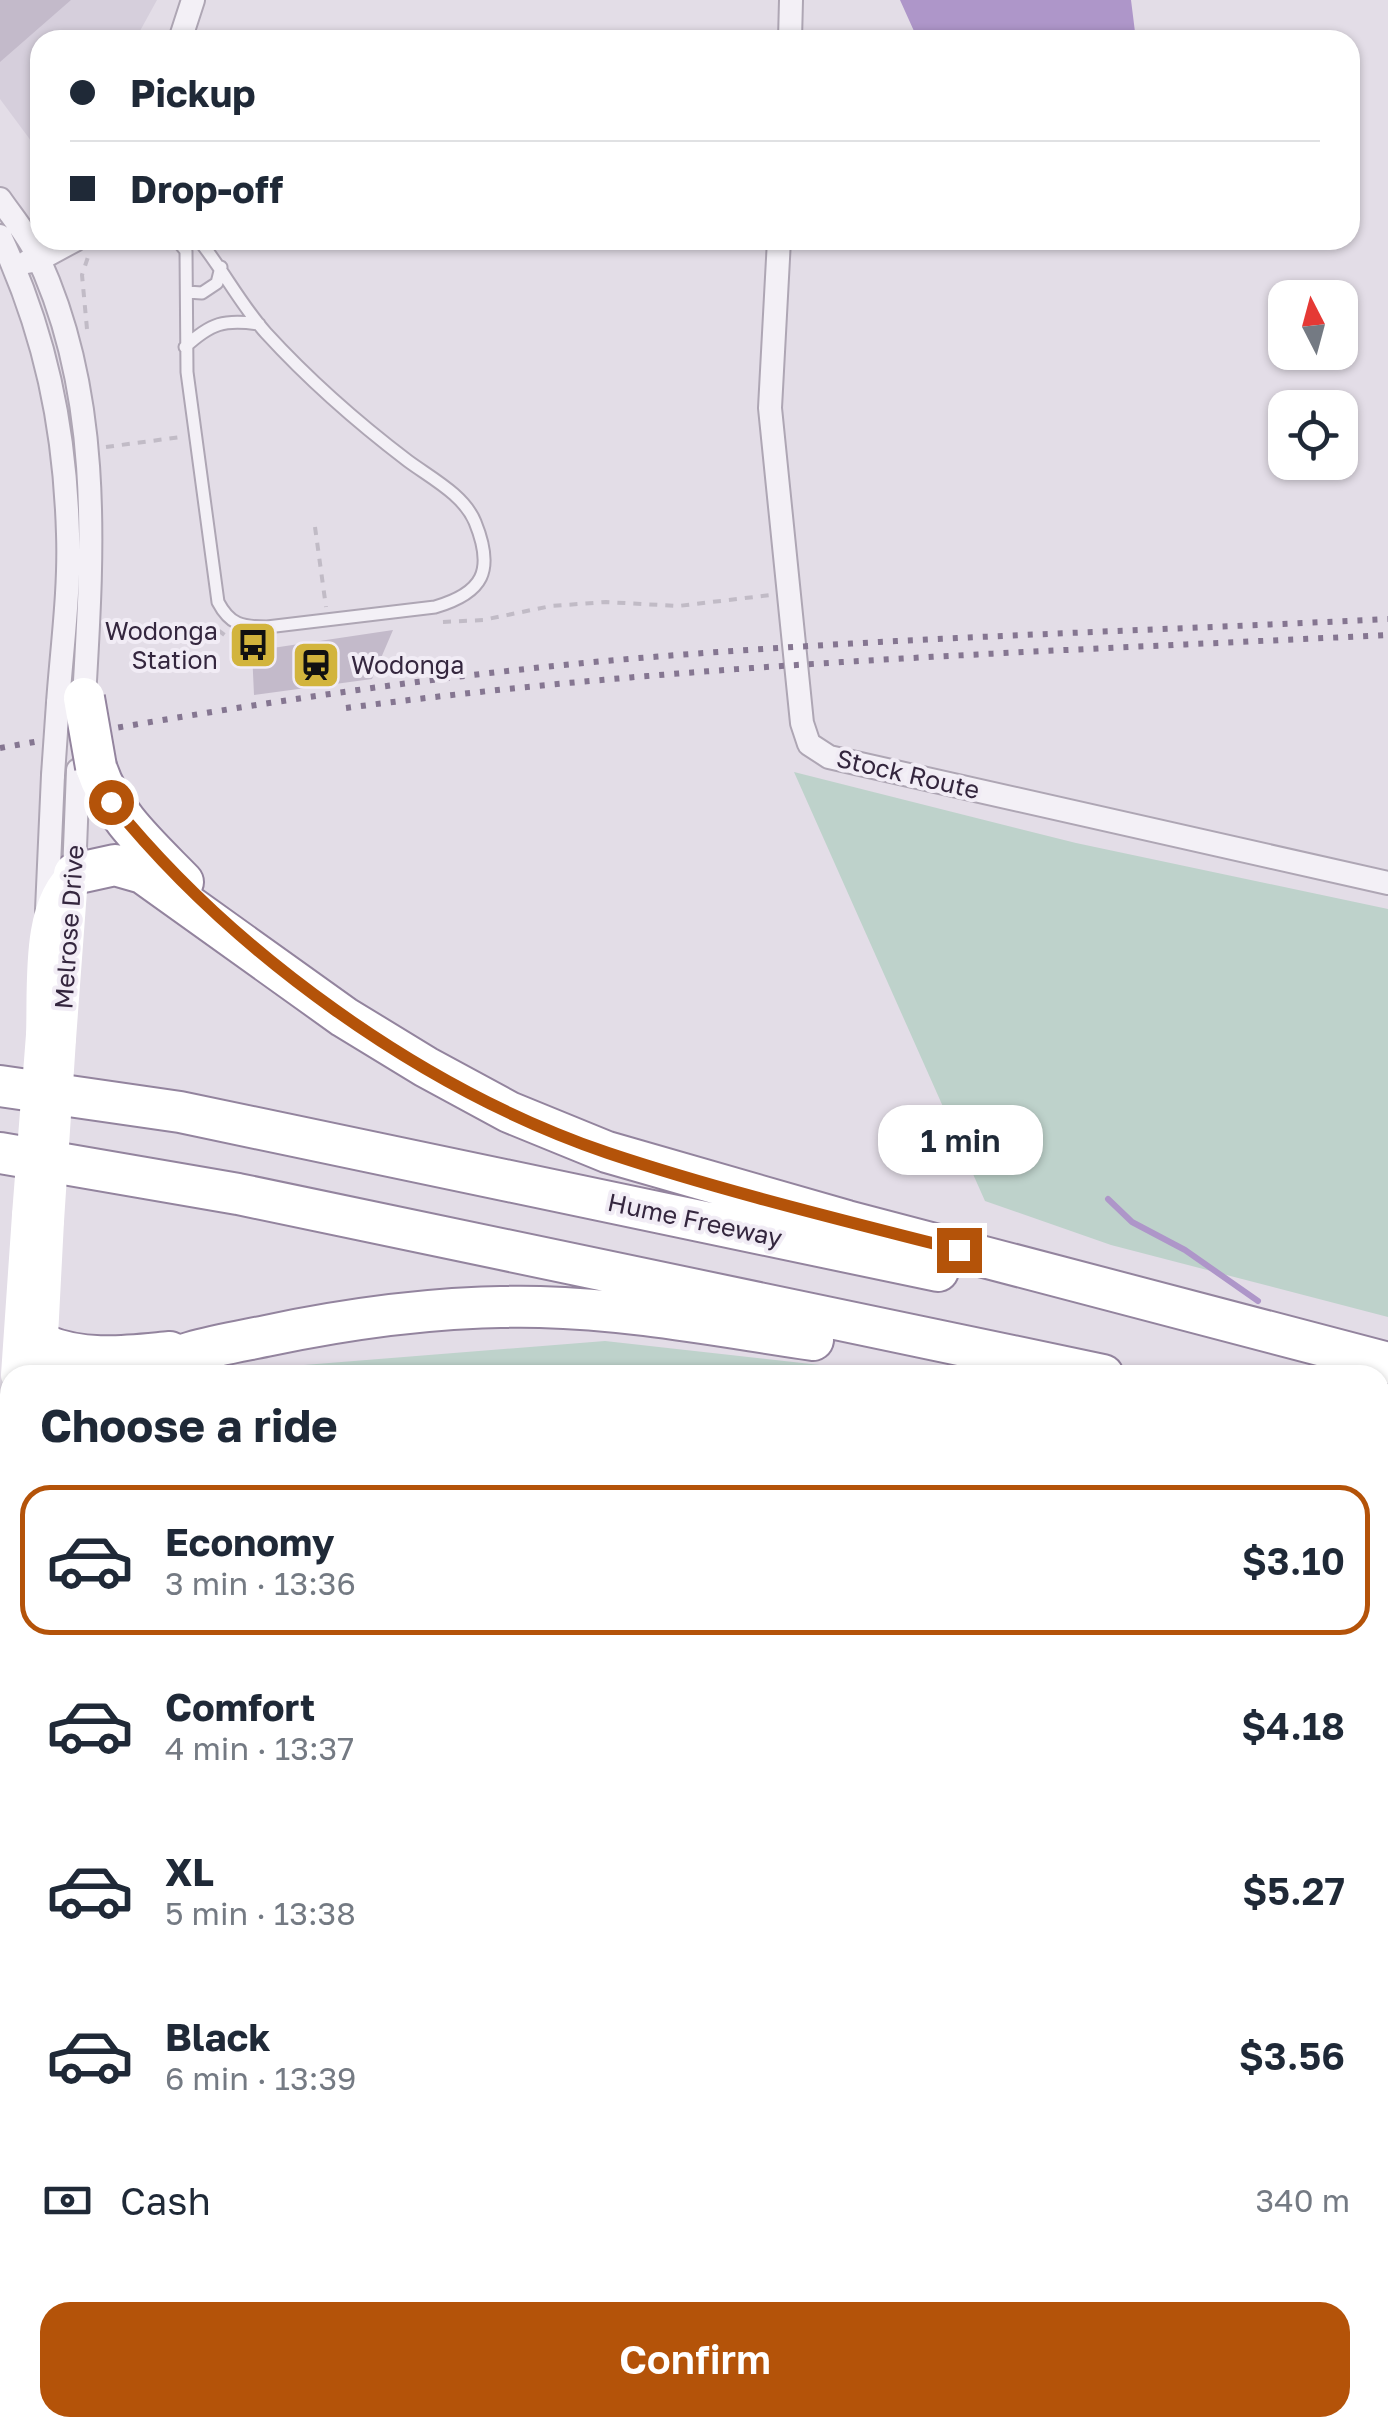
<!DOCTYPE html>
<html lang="en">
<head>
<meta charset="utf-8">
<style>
	:root { --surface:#fff; --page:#f2f2f3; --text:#1f2937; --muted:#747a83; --line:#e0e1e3; --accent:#b45309 }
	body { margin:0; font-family:"Golos Text",sans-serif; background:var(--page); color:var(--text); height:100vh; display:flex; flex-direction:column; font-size:38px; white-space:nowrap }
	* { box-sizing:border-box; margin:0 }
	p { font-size:32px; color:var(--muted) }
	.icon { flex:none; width:55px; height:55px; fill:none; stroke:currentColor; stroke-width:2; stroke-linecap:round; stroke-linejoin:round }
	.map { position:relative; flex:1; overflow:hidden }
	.details { position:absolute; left:0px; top:1365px; width:1390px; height:1072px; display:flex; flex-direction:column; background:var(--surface); border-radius:30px 30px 0 0; box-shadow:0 2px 8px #0004 }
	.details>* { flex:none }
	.guide { position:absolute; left:30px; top:30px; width:1330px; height:220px; border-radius:30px; box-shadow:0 2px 8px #0004; display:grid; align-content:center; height:220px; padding:0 40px; background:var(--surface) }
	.needle { width:65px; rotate:354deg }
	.buttons { position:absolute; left:1268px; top:280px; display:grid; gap:20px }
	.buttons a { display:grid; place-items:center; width:90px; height:90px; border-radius:20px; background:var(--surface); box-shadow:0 2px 8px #0004; font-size:50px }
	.end { position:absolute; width:45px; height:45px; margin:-22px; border:12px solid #b45309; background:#fff; box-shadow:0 0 0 5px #fff }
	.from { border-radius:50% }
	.bubble { position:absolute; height:70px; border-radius:30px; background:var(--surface); box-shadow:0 2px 8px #0004; font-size:32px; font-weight:600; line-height:70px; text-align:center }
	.guide b { display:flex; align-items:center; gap:35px; height:95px; font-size:38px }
	.guide b+b { border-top:2px solid var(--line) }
	.guide i { width:25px; height:25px; background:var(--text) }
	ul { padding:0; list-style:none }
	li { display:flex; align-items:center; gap:30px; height:150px; margin:0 20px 15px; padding:0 20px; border:5px solid transparent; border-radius:30px }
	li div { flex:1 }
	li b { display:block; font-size:38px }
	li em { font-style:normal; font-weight:600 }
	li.active { border-color:var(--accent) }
	li>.icon { width:90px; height:90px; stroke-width:1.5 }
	h2 { padding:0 40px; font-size:45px; line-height:120px }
	.pay { display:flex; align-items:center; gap:25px; height:110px; padding:0 40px; font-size:38px }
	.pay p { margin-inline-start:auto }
	.action { display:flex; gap:20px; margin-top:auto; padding:20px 40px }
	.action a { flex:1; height:115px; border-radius:30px; background:var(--accent); color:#fff; font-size:40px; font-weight:600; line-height:115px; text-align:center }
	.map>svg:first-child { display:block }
	.built { fill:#d6cfdc }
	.green { fill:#bed2cb }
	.water { fill:#ae96c9 }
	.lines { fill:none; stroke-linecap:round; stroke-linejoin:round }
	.stream { stroke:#ae96c9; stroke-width:6 }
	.building { fill:#c3baca }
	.service-casing { stroke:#aea6b4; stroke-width:15 }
	.minor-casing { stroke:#aea6b4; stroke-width:26 }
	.motorway-casing { stroke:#93849e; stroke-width:44 }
	.path { stroke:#c1bbc6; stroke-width:4; stroke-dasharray:8 8; stroke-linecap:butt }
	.service { stroke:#f3f0f6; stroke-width:11 }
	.minor { stroke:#f3f0f6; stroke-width:22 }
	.secondary { stroke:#fff; stroke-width:30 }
	.motorway { stroke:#fff; stroke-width:40 }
	.rail { stroke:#857691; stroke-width:6; stroke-dasharray:5 10; stroke-linecap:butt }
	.minor-bridge-casing { stroke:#aea6b4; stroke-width:26; stroke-linecap:butt }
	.motorway-bridge-casing { stroke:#93849e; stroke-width:44; stroke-linecap:butt }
	.minor-bridge { stroke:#f3f0f6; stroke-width:22 }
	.secondary-bridge { stroke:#fff; stroke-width:30 }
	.motorway-bridge { stroke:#fff; stroke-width:40 }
	.route { stroke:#b45309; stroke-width:12 }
	.labels { text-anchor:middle; stroke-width:8; stroke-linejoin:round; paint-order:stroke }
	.poi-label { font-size:25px; fill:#34263e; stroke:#f1ecf5; text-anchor:end }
	.street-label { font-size:25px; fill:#34263e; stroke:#f1ecf5 }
</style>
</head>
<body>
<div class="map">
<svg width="1388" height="2436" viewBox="0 0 1388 2436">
	<rect width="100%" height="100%" fill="#e3dde7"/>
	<!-- built -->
	<path class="built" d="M0 0H157L135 40H40V153L0 99Z
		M10 2316V2428H822L939 2436H0Z"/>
	<!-- green -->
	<path class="green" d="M794 772 1076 843 1388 909V1317L1111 1245 985 1201Z
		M605 1341 909 1375H234L253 1369Z"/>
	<!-- water -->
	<path class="water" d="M900 0H1131L1136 40H918Z
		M1380 1540H1388V1723L1380 1712Z"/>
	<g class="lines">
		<!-- stream -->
		<path class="stream" d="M1108 1199 1132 1222 1185 1250 1258 1301"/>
	</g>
	<!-- building -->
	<path class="building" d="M0 0H71L0 62Z
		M393 630 372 679 254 695 252 651Z
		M307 2428H398L397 2436H306Z"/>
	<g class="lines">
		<!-- service casing -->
		<g class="service-casing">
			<path id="service" d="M177 240 186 251 187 372 218 602C230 625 242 627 267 627L435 607C483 593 495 571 475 522 464 495 431 478 408 461 358 423 309 380 266 333 241 305 223 270 199 240
				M187 292 202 293 217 283 221 267
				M185 347C211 323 224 319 259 324
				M0 2353 10 2354
				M97 2428 103 2436
				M169 2428 178 2436
				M1059 2428 1111 2432"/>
		</g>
		<!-- minor casing -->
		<g class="minor-casing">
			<path id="minor" d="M180 40 193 0
				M790 40 791 0
				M0 199C11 215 25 232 34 249 103 390 93 546 84 698
				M0 236C45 332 65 427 68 534 70 590 62 647 58 703
				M779 240 770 408 802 723 809 744 829 757 1388 883
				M27 262 38 260 75 240
				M74 874 78 770
				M47 910 53 775
				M1111 2432 1185 2436"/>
		</g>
		<!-- motorway casing -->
		<g class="motorway-casing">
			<path id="motorway" d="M96 767C111 814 149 847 183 882
				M74 874 115 865 143 873 344 1017 426 1067 509 1112 607 1152 847 1221 1388 1363
				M0 1086 180 1112 938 1271
				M0 1153 238 1194 1103 1375
				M44 1345C85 1362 126 1356 170 1352
				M135 1375C175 1352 222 1345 266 1336 356 1317 448 1305 540 1307 631 1309 723 1327 813 1340
				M1380 1432 1388 1434"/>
		</g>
		<!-- path -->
		<path class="path" d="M143 240 162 247
			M87 329 82 275 89 254
			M106 447 181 437
			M315 527 326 607
			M443 622 483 620 551 606 606 602 678 606 771 595
			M218 630 230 639 249 642"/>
		<!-- service -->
		<use href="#service" class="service"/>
		<!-- minor -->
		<use href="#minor" class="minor"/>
		<!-- secondary -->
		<path class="secondary" d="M41 1035C43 989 35 905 74 874
			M61 1039 73 877
			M16 1375 27 1215
			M41 1375 49 1221
			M0 1591 10 1452
			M0 1722 10 1724
			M0 1844H10
			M0 1911 10 1879"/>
		<!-- motorway -->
		<use href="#motorway" class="motorway"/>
		<!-- rail -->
		<path class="rail" d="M346 708C692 662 1040 652 1388 635
			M0 748C220 709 442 673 665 656 905 637 1147 631 1388 619"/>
		<!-- minor-bridge casing -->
		<g class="minor-bridge-casing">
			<path id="minor-bridge" d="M53 775 58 703"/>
		</g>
		<!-- motorway-bridge casing -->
		<g class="motorway-bridge-casing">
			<path id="motorway-bridge" d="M84 698 96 767"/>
		</g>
		<!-- minor-bridge -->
		<use href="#minor-bridge" class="minor-bridge"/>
		<!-- secondary-bridge -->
		<path class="secondary-bridge" d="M27 1215 41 1035
			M49 1221 61 1039"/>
		<!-- motorway-bridge -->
		<use href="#motorway-bridge" class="motorway-bridge"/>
	</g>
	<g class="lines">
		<!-- route -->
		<path class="route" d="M111 802C233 953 423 1090 608 1153 722 1191 842 1220 959 1250"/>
	</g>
	<!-- icons -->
	<defs>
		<g id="bus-square" transform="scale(2.5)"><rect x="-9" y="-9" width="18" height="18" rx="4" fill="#d2b43c" stroke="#f1ecf5"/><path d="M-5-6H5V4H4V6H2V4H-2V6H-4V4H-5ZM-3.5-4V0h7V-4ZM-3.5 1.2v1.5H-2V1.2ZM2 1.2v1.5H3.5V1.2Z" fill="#111"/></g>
		<g id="station-square" transform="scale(2.5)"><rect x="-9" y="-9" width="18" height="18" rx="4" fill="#d2b43c" stroke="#f1ecf5"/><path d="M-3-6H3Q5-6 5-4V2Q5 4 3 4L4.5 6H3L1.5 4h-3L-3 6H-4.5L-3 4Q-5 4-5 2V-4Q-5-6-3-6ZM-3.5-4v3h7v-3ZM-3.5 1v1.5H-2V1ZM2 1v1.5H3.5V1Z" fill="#111"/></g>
	</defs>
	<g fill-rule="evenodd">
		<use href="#bus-square" x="253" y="645"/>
		<use href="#station-square" x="316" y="665"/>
	</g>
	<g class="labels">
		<!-- poi labels -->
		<g class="poi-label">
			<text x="218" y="640">Wodonga<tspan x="218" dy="29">Station</tspan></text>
			<text x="351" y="674" text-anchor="start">Wodonga</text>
		</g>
		<!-- street labels -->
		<g class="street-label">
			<text transform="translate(908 774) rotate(13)" y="9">Stock Route</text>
			<text transform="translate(69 927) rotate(-86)" y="9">Melrose Drive</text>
			<text transform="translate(695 1220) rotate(12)" y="9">Hume Freeway</text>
		</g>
	</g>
</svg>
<div class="buttons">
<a><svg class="needle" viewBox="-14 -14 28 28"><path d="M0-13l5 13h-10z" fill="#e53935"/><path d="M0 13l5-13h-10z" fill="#747a83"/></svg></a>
<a><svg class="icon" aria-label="locate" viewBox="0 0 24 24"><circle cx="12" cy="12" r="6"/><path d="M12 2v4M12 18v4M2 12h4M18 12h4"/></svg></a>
</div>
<i class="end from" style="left:111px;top:802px"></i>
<i class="end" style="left:959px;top:1250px"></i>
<div class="bubble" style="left:878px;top:1105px;width:165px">1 min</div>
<div class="guide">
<b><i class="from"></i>Pickup</b>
<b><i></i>Drop-off</b>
</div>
<section class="details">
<h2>Choose a ride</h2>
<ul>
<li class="active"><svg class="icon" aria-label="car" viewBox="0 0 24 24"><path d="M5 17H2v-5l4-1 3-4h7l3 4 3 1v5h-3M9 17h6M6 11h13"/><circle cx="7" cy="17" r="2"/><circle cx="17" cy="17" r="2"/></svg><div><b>Economy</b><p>3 min · 13:36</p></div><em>$3.10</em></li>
<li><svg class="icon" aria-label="car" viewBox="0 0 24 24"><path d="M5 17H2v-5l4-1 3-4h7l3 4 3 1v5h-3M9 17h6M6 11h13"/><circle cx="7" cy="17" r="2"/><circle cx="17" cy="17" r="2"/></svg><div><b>Comfort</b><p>4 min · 13:37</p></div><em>$4.18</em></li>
<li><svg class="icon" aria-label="car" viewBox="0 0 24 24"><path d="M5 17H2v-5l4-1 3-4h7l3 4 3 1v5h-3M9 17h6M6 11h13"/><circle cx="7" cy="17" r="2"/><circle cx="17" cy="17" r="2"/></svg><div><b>XL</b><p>5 min · 13:38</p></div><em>$5.27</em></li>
<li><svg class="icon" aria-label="car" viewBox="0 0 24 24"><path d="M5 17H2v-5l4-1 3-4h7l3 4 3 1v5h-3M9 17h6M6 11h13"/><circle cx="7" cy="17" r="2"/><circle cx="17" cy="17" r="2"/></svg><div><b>Black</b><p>6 min · 13:39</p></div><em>$3.56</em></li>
</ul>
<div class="pay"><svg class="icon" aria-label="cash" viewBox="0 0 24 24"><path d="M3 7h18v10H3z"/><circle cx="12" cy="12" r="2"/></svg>Cash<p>340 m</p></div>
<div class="action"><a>Confirm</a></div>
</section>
</div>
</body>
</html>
